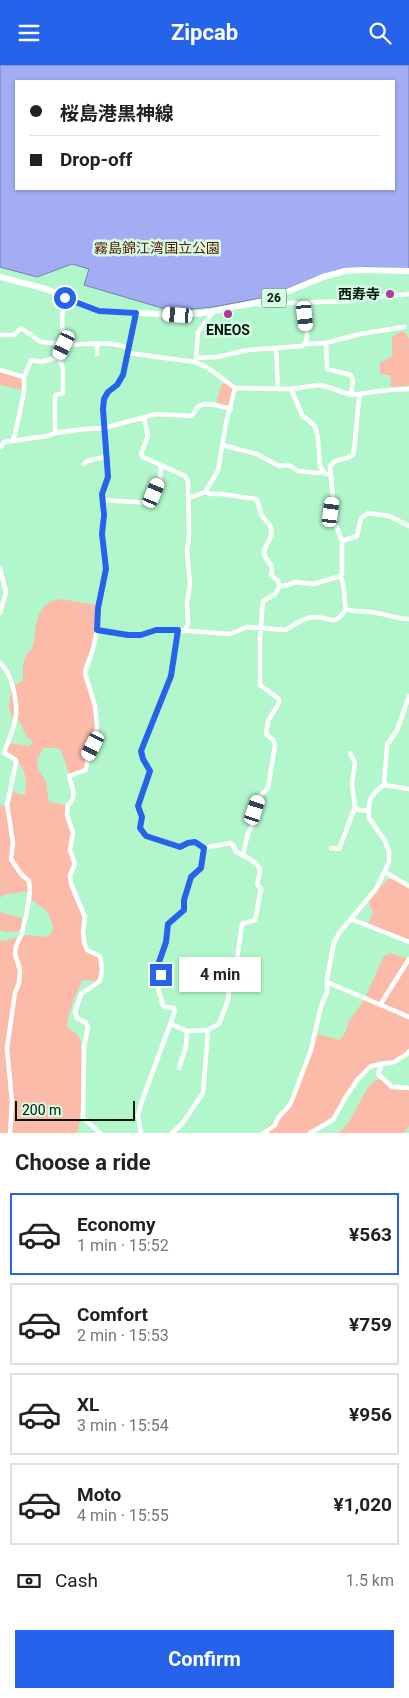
<!DOCTYPE html>
<html lang="en">
<head>
<meta charset="utf-8">
<style>
	:root { --surface:#fff; --page:#f2f2f2; --text:#222; --muted:#767676; --line:#e0e0e0; --accent:#2563eb }
	body { margin:0; font-family:Roboto,"Noto Sans JP",sans-serif; background:var(--page); color:var(--text); height:100vh; display:flex; flex-direction:column; font-size:19px; white-space:nowrap }
	* { box-sizing:border-box; margin:0 }
	p { font-size:16px; color:var(--muted) }
	.icon { flex:none; width:28px; height:28px; fill:none; stroke:currentColor; stroke-width:2; stroke-linecap:round; stroke-linejoin:round }
	.map { position:relative; height:1068px; overflow:hidden }
	.sheet { display:flex; flex-direction:column; background:var(--surface); flex:1 }
	.sheet>* { flex:none }
	.top-card { position:absolute; left:15px; top:15px; width:380px; height:110px; border-radius:0px; box-shadow:0 1px 4px #0004; display:grid; align-content:center; height:110px; padding:0 15px; background:var(--surface) }
	.scale { position:absolute; left:15px; bottom:12px; width:120px; box-sizing:border-box; padding-left:5px; border:2px solid #00180a; border-top:0; font-size:14px; line-height:18px; white-space:nowrap; color:#00180a; -webkit-text-stroke:4px #d5fce3; paint-order:stroke }
	.end { position:absolute; width:22px; height:22px; margin:-11px; border:6px solid #2563eb; background:#fff; box-shadow:0 0 0 2px #fff }
	.from { border-radius:50% }
	.bubble { position:absolute; height:35px; border-radius:0px; background:var(--surface); box-shadow:0 1px 4px #0004; font-size:16px; font-weight:700; line-height:35px; text-align:center }
	.car { position:absolute; width:15px; height:30px; margin:-15px -8px; border-radius:6px; box-shadow:0 0 4px 1px #0007; background:linear-gradient(#fff 24%,#345 0 40%,#fff 0 76%,#345 0 86%,#fff 0) }
	.top-card b { display:flex; align-items:center; gap:18px; height:48px; font-size:19px }
	.top-card b+b { border-top:1px solid var(--line) }
	.top-card i { width:12px; height:12px; background:var(--text) }
	ul { padding:0; list-style:none }
	li { display:flex; align-items:center; gap:15px; height:82px; margin:0 10px 8px; padding:0 5px; border:2px solid var(--line); border-radius:0px }
	li div { flex:1 }
	li b { display:block; font-size:19px }
	li em { font-style:normal; font-weight:700 }
	li.current { border-color:var(--accent) }
	li>.icon { width:45px; height:45px; stroke-width:1.5 }
	h2 { padding:0 15px; font-size:22px; line-height:60px }
	.pay { display:flex; align-items:center; gap:12px; height:55px; padding:0 15px; font-size:19px }
	.pay p { margin-inline-start:auto }
	.cta { display:flex; gap:10px; margin-top:auto; padding:10px 15px }
	.cta a { flex:1; height:58px; border-radius:0px; background:var(--accent); color:#fff; font-size:20px; font-weight:700; line-height:58px; text-align:center }
	header { display:flex; justify-content:space-between; align-items:center; height:65px; padding:0 15px; background:var(--accent); color:#fff; font-size:22px; font-weight:700 }
	.map>svg:first-child { display:block }
	.green { fill:#fcbba8 }
	.water { fill:#a2adf3; stroke:#7180ad; fill-rule:evenodd }
	.lines { fill:none; stroke-linecap:round; stroke-linejoin:round }
	.street { stroke:#fff; stroke-width:4.5 }
	.primary { stroke:#fff; stroke-width:6 }
	.route { stroke:#2563eb; stroke-width:6 }
	.poi-dot { fill:#af3c97; stroke:#d5fce3; stroke-width:2 }
	.labels { text-anchor:middle; stroke-width:5; stroke-linejoin:round; paint-order:stroke }
	.shield { fill:#d5fce3; stroke:#405c4b; stroke-width:1 }
	.shield-label { font-size:12px; font-weight:bold; fill:#00180a }
	.park-label { font-size:14px; fill:#5a1500; stroke:#d5fce3 }
	.poi-label { font-size:14px; font-weight:bold; fill:#00180a; stroke:#d5fce3; text-anchor:end }
</style>
</head>
<body>
<header><svg class="icon" aria-label="menu" viewBox="0 0 24 24"><path d="M4 6h16M4 12h16M4 18h16"/></svg>Zipcab<svg class="icon" aria-label="search" viewBox="0 0 24 24"><circle cx="10" cy="10" r="6"/><path d="M15 15l6 6"/></svg></header>
<div class="map">
<svg width="409" height="1068" viewBox="0 0 409 1068">
	<rect width="100%" height="100%" fill="#b2f6cc"/>
	<!-- green -->
	<path class="green" d="M400 267H405L409 274V320L391 323V313L389 310H382L380 308V298L392 291V272Z
		M0 306 23 313V325L0 320Z
		M224 318 233 323 230 341 216 339 221 321Z
		M60 534 97 540C96 554 95 569 91 583 89 591 82 600 83 608 83 617 89 623 92 630 99 656 93 678 85 703L69 709 61 685 58 683H43L37 695 38 705 46 716 49 737 65 740V751L71 766 68 786 73 793 68 811 82 852 83 882 89 889 97 891 100 900V913L95 916 83 915C76 926 68 949 67 962L78 970 81 978 82 1005 86 1034 80 1047V1056L77 1068H0V876C9 876 17 871 27 870 33 870 41 873 47 871 50 870 51 869 52 866 55 858 48 854 48 847L32 835 31 830 28 826 3 830 0 833V740L9 743 13 727 25 730C26 722 27 712 23 705 21 700 18 699 17 693L6 686 9 678 29 681 33 677 26 671 20 657 12 653 9 641 12 621 23 616C23 608 22 600 25 593 27 588 32 585 33 580 37 560 34 539 60 534Z
		M388 814H394L409 823V876L368 859 373 848 368 835Z
		M0 846 6 849 22 853 21 864C15 868 7 868 0 865Z
		M390 888 409 894V984L404 991 394 996H378L369 1001 359 1010 336 1047 330 1053 308 1068H263L270 1059 276 1056 278 1050 292 1036 315 971 318 969 340 975 346 966 349 956 364 935 384 891Z
		M380 1014 389 1020 409 1024V1061L404 1068H337C357 1059 360 1019 380 1014Z"/>
	<!-- water -->
	<path class="water" d="M0 0H409V204L366 202 314 213 266 232 213 242 172 246 84 220 89 204 72 199 37 212 0 202ZM16 16H394V124H16Z"/>
	<g class="lines">
		<!-- street -->
		<path class="street" d="M256 239 265 240 287 238 351 236 365 233 409 229
			M0 270H14L21 263 41 277 63 279
			M326 278 327 304 351 310 353 315 351 330
			M97 279V289
			M305 279 326 278 360 269 404 262
			M63 280C84 280 109 275 128 283
			M276 284 278 324
			M128 288 195 297 208 303 235 323 291 324 319 320 328 322 351 330 388 325 409 324
			M196 293 217 292 248 285 302 281 305 279 307 272 304 237
			M196 294 198 267 214 246
			M0 305 24 312
			M291 324 302 350 315 361 318 373 320 401 325 409H330
			M144 353 148 371 141 389 143 392 185 411 188 416 189 470 187 486 190 519 187 538 188 559 185 565
			M55 368V332L56 330 63 328V303L58 292
			M12 375 15 370 24 327V312L31 295 41 297 58 292 63 280 62 251 65 233
			M222 380 257 389 279 401 289 400 298 406 319 408 323 406
			M0 383 4 377 47 371 55 368 85 364 104 363 156 349 191 351C196 348 194 345 198 342 205 335 223 342 231 344
			M84 399 87 396 105 392
			M205 427 218 406 226 358 235 323
			M189 433 205 427 211 429H222L256 434C260 439 259 443 261 449 265 456 274 461 271 470 270 476 264 482 264 488 266 499 275 497 271 510L278 516 280 521 275 529 263 536 260 573V620L279 634V638L268 656 266 669 273 675 275 680 268 723 260 731 255 745 254 757 248 768 243 790
			M102 435 151 438 160 414 161 399
			M342 476 357 471 361 453 368 448 389 451 409 461
			M0 504 6 527 0 548
			M280 521 288 520 295 517 314 519 340 511 342 509V476L331 447 333 434 330 401C336 392 345 396 353 390 357 370 356 350 360 330
			M346 544C356 548 367 545 377 548 389 550 398 554 409 554
			M97 565 128 570H141L163 564 230 569 247 562 286 565C293 560 305 552 315 552 331 552 334 563 346 544 343 533 346 519 340 511
			M0 598C12 608 17 635 16 650 15 662 8 676 4 688L16 695V698L7 739 13 778 11 794 21 809 29 816 30 826 27 846 22 868 16 881 15 889 20 905 19 918 15 928 7 983 12 1037 10 1068
			M350 688 355 698 352 719 355 742 359 745 368 746
			M384 720 387 680 397 665 409 631
			M331 783 339 784 341 779 355 742
			M385 807 409 821
			M351 854 409 877
			M327 917 409 952
			M380 940 409 894
			M171 959 187 966 208 965
			M382 999 378 1009 392 1022 409 1023
			M179 1003 186 981 187 966
			M100 1068 83 1053 84 982 88 962 86 958 77 953 75 947 81 929 100 916 102 904 100 891 87 885 84 877 83 866 85 852 71 819 70 810 75 799 70 785 73 768 67 750 68 740C78 731 72 724 69 711L86 705 88 691 96 673 97 660 95 641 85 608 93 584 97 565 98 543 106 504 103 484 102 429 108 412 103 343 104 334 109 327 117 320 123 310 136 248
			M141 1068 138 1050 142 1036 175 946 174 943 165 942 162 939C162 932 159 928 158 923 158 913 164 917 157 903L166 877 168 859 184 845V835L191 812 201 803 204 783
			M172 1068 182 1059 203 1028 208 967 209 964 219 959 228 935 230 917 237 895 242 859 255 855 261 824 257 819C258 815 260 809 260 805 258 796 242 790 236 787L233 780 230 778 204 783 195 777 180 782 146 771 140 763 141 752 138 741 150 706 143 694 141 687 171 611 177 565
			M264 1068 275 1060 278 1053 289 1041 292 1035 311 985 321 941 327 927V913L334 878 339 868 376 824 389 797V787L385 776 369 753C368 736 370 729 384 720L409 724
			M310 1068 333 1055 344 1035 357 1015 371 1001 394 997 407 989 409 986"/>
		<!-- primary -->
		<path class="primary" d="M0 212 46 224 99 246 178 250 203 248 265 236 323 212 345 206 363 205 409 206"/>
	</g>
	<g class="lines">
		<!-- route -->
		<path class="route" d="M65 233 99 246 136 248 123 310 117 320 108 327 104 334 103 344 108 412 102 429 104 450 102 469 106 504 98 543 97 565 128 570H141L156 565H178L171 611 141 686 143 694 150 706 138 741 142 752 140 763 146 771 180 782 188 778 195 777 204 783 201 803 191 812 184 835V845L168 859 166 877 157 903 161 910"/>
	</g>
	<!-- markers -->
	<g class="poi-dot">
		<circle cx="390" cy="229" r="5"/>
		<circle cx="228" cy="249" r="5"/>
	</g>
	<g class="labels">
		<!-- shield labels -->
		<rect class="shield" x="261.5" y="223.5" width="25" height="19" rx="4"/>
		<g class="shield-label">
			<text x="274" y="237">26</text>
		</g>
		<!-- park labels -->
		<g class="park-label">
			<text x="157" y="188">霧島錦江湾国立公園</text>
		</g>
		<!-- poi labels -->
		<g class="poi-label">
			<text x="380" y="234">西寿寺</text>
			<text x="228" y="270" text-anchor="middle">ENEOS</text>
		</g>
	</g>
</svg>
<div class="scale">200 m</div>
<i class="end from" style="left:65px;top:233px"></i>
<i class="end" style="left:161px;top:910px"></i>
<div class="bubble" style="left:179px;top:892px;width:82px">4 min</div>
<i class="car" style="left:178px;top:250px;rotate:274deg"></i>
<i class="car" style="left:305px;top:251px;rotate:174deg"></i>
<i class="car" style="left:64px;top:280px;rotate:205deg"></i>
<i class="car" style="left:154px;top:428px;rotate:23deg"></i>
<i class="car" style="left:331px;top:447px;rotate:7deg"></i>
<i class="car" style="left:93px;top:681px;rotate:207deg"></i>
<i class="car" style="left:255px;top:745px;rotate:18deg"></i>
<div class="top-card">
<b><i class="from"></i>桜島港黒神線</b>
<b><i></i>Drop-off</b>
</div>
</div>
<section class="sheet">
<h2>Choose a ride</h2>
<ul>
<li class="current"><svg class="icon" aria-label="car" viewBox="0 0 24 24"><path d="M5 17H2v-5l4-1 3-4h7l3 4 3 1v5h-3M9 17h6M6 11h13"/><circle cx="7" cy="17" r="2"/><circle cx="17" cy="17" r="2"/></svg><div><b>Economy</b><p>1 min · 15:52</p></div><em>¥563</em></li>
<li><svg class="icon" aria-label="car" viewBox="0 0 24 24"><path d="M5 17H2v-5l4-1 3-4h7l3 4 3 1v5h-3M9 17h6M6 11h13"/><circle cx="7" cy="17" r="2"/><circle cx="17" cy="17" r="2"/></svg><div><b>Comfort</b><p>2 min · 15:53</p></div><em>¥759</em></li>
<li><svg class="icon" aria-label="car" viewBox="0 0 24 24"><path d="M5 17H2v-5l4-1 3-4h7l3 4 3 1v5h-3M9 17h6M6 11h13"/><circle cx="7" cy="17" r="2"/><circle cx="17" cy="17" r="2"/></svg><div><b>XL</b><p>3 min · 15:54</p></div><em>¥956</em></li>
<li><svg class="icon" aria-label="car" viewBox="0 0 24 24"><path d="M5 17H2v-5l4-1 3-4h7l3 4 3 1v5h-3M9 17h6M6 11h13"/><circle cx="7" cy="17" r="2"/><circle cx="17" cy="17" r="2"/></svg><div><b>Moto</b><p>4 min · 15:55</p></div><em>¥1,020</em></li>
</ul>
<div class="pay"><svg class="icon" aria-label="cash" viewBox="0 0 24 24"><path d="M3 7h18v10H3z"/><circle cx="12" cy="12" r="2"/></svg>Cash<p>1.5 km</p></div>
<div class="cta"><a>Confirm</a></div>
</section>
</body>
</html>
